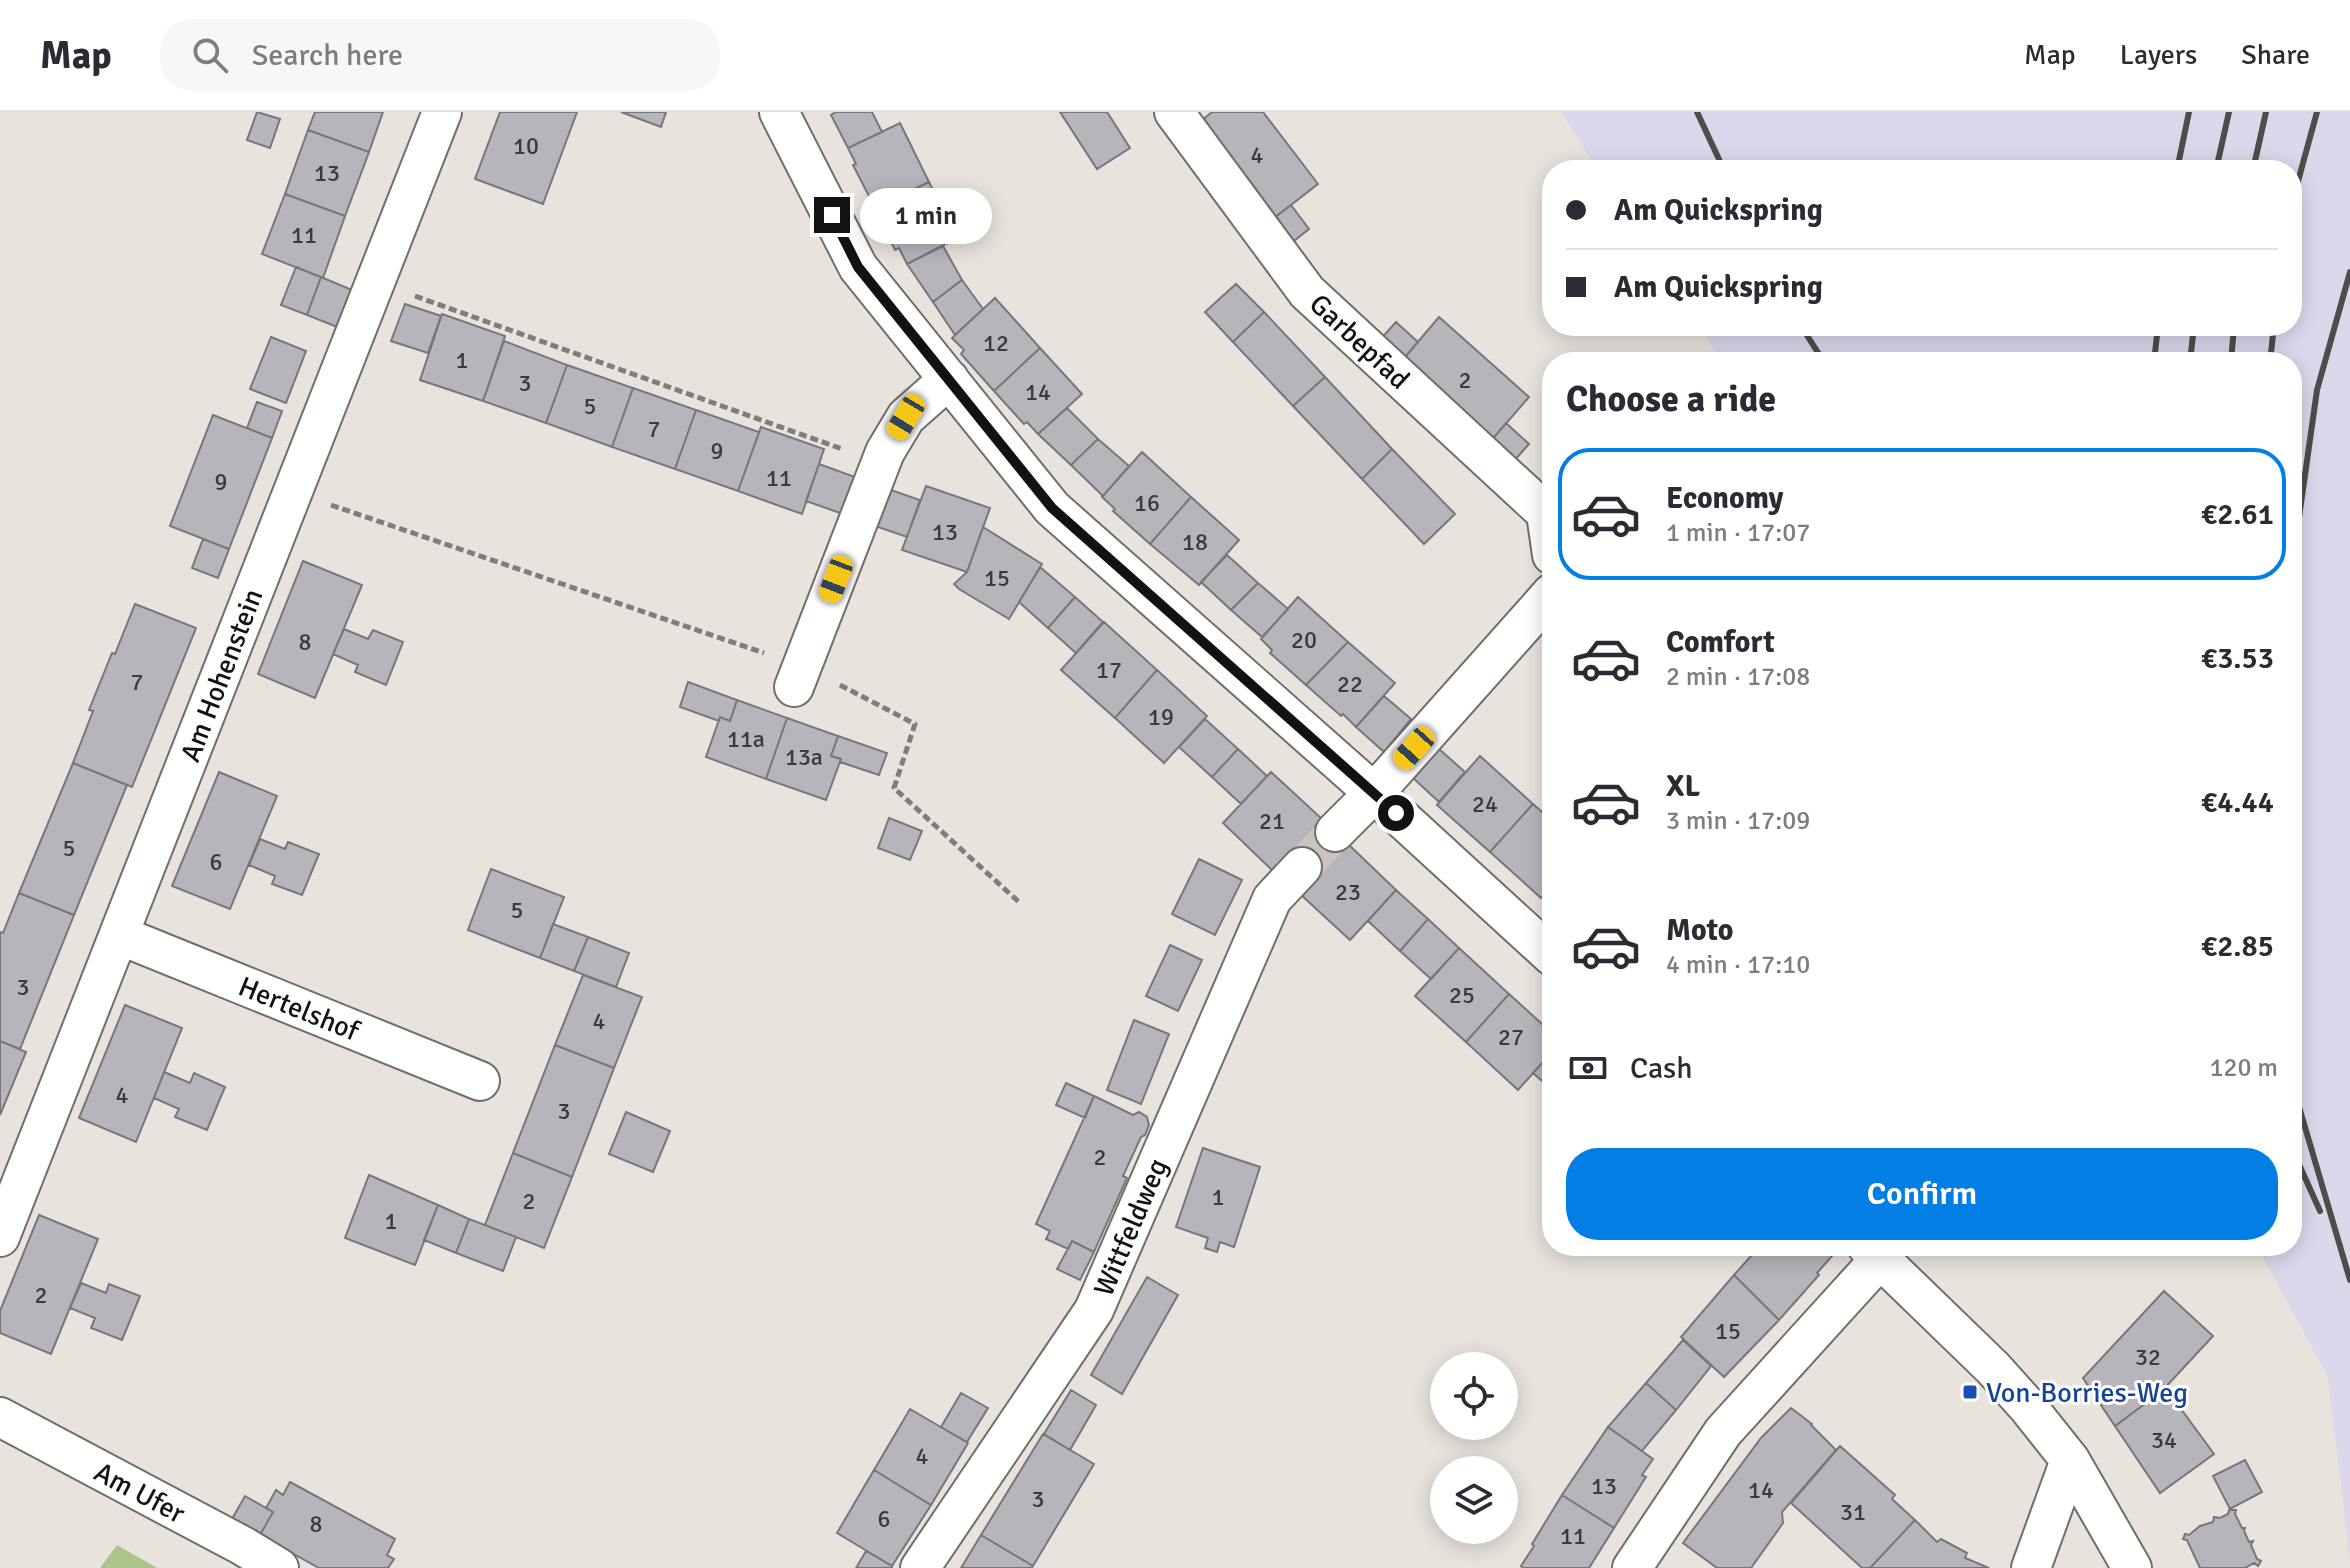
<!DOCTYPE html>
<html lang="en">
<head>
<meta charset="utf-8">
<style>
	:root { --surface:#fff; --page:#f7f7f7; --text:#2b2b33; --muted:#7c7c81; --line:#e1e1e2; --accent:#037ee5 }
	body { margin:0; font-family:Signika,sans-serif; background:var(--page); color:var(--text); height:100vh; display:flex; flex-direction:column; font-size:30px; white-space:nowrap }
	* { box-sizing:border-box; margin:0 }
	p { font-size:26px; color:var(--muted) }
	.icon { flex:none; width:44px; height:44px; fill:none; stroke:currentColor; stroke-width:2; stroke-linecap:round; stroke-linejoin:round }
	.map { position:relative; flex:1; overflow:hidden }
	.panel { position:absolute; left:1542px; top:240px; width:760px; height:904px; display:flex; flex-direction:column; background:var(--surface); border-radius:32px; box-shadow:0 4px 20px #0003 }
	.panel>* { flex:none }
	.top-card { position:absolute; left:1542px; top:48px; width:760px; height:176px; border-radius:32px; box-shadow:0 4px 20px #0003; display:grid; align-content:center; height:176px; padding:0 24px; background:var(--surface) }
	.controls { position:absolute; left:1430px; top:1240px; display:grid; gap:16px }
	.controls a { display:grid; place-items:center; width:88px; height:88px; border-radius:50%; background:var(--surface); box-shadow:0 4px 20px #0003; font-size:40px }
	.end { position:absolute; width:36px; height:36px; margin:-18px; border:10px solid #131210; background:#fff; box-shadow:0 0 0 4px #fff }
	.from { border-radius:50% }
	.bubble { position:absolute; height:56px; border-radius:28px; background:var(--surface); box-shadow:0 4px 20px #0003; font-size:26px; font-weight:600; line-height:56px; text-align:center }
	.car { position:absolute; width:24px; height:48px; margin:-24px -12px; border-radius:10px; box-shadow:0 0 6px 2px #0007; background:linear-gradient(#f5c518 24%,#345 0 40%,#f5c518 0 76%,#345 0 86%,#f5c518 0) }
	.top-card b { display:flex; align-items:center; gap:28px; height:76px; font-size:30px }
	.top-card b+b { border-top:2px solid var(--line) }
	.top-card i { width:20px; height:20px; background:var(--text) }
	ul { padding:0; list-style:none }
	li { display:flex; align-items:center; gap:24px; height:132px; margin:0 16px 12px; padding:0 8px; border:4px solid transparent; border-radius:32px }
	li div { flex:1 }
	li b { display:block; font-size:30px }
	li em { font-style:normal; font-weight:600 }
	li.on { border-color:var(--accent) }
	li>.icon { width:72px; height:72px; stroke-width:1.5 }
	h2 { padding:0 24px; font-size:36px; line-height:96px }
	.pay { display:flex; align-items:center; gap:20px; height:88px; padding:0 24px; font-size:30px }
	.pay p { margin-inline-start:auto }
	.button { display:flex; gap:16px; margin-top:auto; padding:16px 24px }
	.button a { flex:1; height:92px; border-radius:32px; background:var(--accent); color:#fff; font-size:32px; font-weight:600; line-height:92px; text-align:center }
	header { display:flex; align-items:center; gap:48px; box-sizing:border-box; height:112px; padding:0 40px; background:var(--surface); border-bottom:2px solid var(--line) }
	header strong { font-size:38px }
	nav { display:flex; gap:44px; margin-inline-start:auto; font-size:28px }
	.search { width:560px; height:72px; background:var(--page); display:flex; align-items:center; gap:20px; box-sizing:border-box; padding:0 28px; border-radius:32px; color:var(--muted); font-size:30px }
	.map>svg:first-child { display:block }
	.commercial { fill:#ddd7ec }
	.green { fill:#acc48c }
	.building { fill:#b7b4bb; stroke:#78757b; stroke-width:2 }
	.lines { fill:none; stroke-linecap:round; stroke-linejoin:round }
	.minor-tunnel { stroke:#c9c4be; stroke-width:38; stroke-dasharray:38 19; stroke-linecap:butt }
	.minor-casing { stroke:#726d67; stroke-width:42 }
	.path { stroke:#817e7a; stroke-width:5; stroke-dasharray:8 4; stroke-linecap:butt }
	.minor { stroke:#fff; stroke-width:38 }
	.rail { stroke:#4f4d49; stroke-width:6 }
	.route { stroke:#131210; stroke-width:10 }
	.transit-dot { fill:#1a4fb4; stroke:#fff; stroke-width:3 }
	.labels { text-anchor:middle; stroke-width:6; stroke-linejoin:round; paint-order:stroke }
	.number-label { font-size:24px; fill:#3c3a3b }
	.street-label { font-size:28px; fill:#131210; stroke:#fff }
	.transit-label { font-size:28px; fill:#164399; stroke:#fff; text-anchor:start }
</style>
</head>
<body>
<header>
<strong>Map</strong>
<div class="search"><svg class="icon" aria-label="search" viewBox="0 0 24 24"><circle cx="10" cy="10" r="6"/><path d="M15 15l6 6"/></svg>Search here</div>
<nav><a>Map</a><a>Layers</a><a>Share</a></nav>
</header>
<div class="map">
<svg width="2350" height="1456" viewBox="0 0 2350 1456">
	<rect width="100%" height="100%" fill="#e9e3dd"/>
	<!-- commercial -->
	<path class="commercial" d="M1561 0H2350V1448L2328 1265 2257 1134H2292V250H1722L1699 214H2292V58H1598Z"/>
	<!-- green -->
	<path class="green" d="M117 1433 157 1456H100Z"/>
	<!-- building -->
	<path class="building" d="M257 0 280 7 270 36 247 28Z
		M315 0H383L369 40 308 18Z
		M500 0H577L543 92 475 67Z
		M621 0H666L661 15Z
		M836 0H872L882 20 848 36 831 3Z
		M1060 0H1107L1130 36 1097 57Z
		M1212 0H1263L1318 72 1269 110 1195 14Z
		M900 11 929 70 875 96 853 53 856 52 848 36Z
		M308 18 369 40 345 104 285 82Z
		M929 70 957 126 907 152 899 136 895 138 875 96Z
		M285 82 345 104 323 166 262 142Z
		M1291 93 1309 117 1290 132 1271 108Z
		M943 134 962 168 933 190 907 152Z
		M296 155 321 165 307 203 281 193Z
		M321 165 352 178 337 215 307 203Z
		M962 168 983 197 955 223 933 190Z
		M1236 172 1264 200 1233 230 1205 200Z
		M995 186 1040 236 994 279 961 242 964 238 952 226Z
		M405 192 441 204 428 241 391 229Z
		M1264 200 1325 265 1293 294 1233 230Z
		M442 202 505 224 483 289 420 268Z
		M1439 205 1529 285 1490 330 1400 251Z
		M1396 210 1418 230 1402 249 1379 229Z
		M271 225 306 239 286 291 250 277Z
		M504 229 567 253 546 311 483 289Z
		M1040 236 1082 282 1038 322 1027 310 1024 312 994 279Z
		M567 253 633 276 612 335 546 311Z
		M1325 265 1392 337 1362 367 1293 294Z
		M633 276 696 298 675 357 612 335Z
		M257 290 282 299 272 326 247 316Z
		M1067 296 1098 327 1071 353 1038 322Z
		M696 298 759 320 738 379 675 357Z
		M213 303 272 326 229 437 170 414Z
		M1506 311 1529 332 1513 350 1490 330Z
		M761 315 824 337 802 402 738 379Z
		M1098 327 1129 354 1103 384 1071 353Z
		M1392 337 1455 402 1424 432 1362 367Z
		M1142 340 1191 385 1150 432 1113 399 1115 397 1102 385Z
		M819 352 855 365 843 402 806 389Z
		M926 374 990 396 967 460 902 438Z
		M888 377 920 388 907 425 875 414Z
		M1191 385 1239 428 1199 473 1150 432Z
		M983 415 1042 452 1009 507 959 477 954 472 967 460Z
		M203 427 229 437 218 466 192 456Z
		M1227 443 1258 471 1231 498 1201 470Z
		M303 449 362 473 315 586 258 562Z
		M1040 455 1075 485 1048 516 1019 490Z
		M1258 471 1288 497 1262 525 1231 498Z
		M1075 485 1103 510 1076 541 1048 516Z
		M1298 485 1348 530 1306 573 1270 541 1272 538 1261 527Z
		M135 492 196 516 132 675 73 651 93 599 89 598 112 541 115 542Z
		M1104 510 1157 558 1115 606 1061 558Z
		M344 517 368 527 373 518 403 530 386 573 355 560 358 553 333 542Z
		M1348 530 1395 571 1356 615 1343 602 1341 604 1306 573Z
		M1157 558 1207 604 1164 651 1115 606Z
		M688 570 737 588 730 609 720 605 719 609 680 595Z
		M1384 584 1411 607 1384 640 1356 615Z
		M737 588 787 606 766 667 706 645 720 605 730 609Z
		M787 606 838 624 831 644 841 647 826 688 766 667Z
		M1205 607 1238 637 1212 665 1179 635Z
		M838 624 887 641 879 663 840 650 841 647 831 644Z
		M1238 637 1267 664 1241 692 1212 665Z
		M1439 637 1465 660 1439 690 1413 666Z
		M1480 644 1533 692 1490 740 1437 693Z
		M73 651 127 673 74 803 19 781Z
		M219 660 277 684 230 797 172 774Z
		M1271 660 1322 707 1274 760 1223 711Z
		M1533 692 1552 709V774L1541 786 1490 740Z
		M889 706 922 719 910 748 878 736Z
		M1322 707 1347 731 1315 766 1289 743Z
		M260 727 285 737 288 730 319 742 302 783 272 772 275 764 249 753Z
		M1347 731 1396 778 1350 828 1300 782Z
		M1199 747 1242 768 1215 823 1172 802Z
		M491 757 564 785 540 846 468 818Z
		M1396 778 1428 807 1400 839 1368 809Z
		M19 781 74 803 20 937 0 929V820L3 821Z
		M1428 807 1459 836 1431 867 1400 839Z
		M553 812 588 825 574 859 540 846Z
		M588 825 629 841 616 875 574 859Z
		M1170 833 1202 848 1178 899 1146 884Z
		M1459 836 1509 882 1466 930 1415 884Z
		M583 863 642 885 614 956 555 933Z
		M1509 882 1552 921V940L1518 978 1466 930Z
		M125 893 182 916 136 1030 79 1006Z
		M1134 908 1169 922 1141 992 1107 978Z
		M0 929 26 940 0 1003Z
		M555 933 614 956 572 1065 513 1041Z
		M1552 940V978L1533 961Z
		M164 960 190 971 194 961 225 975 207 1018 175 1005 179 997 154 986Z
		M1066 971 1094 984 1085 1006 1056 993Z
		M1094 984 1133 1003 1139 1000 1147 1005 1149 1013 1145 1023 1141 1025 1123 1064 1127 1066 1094 1140 1072 1129 1068 1137 1046 1127 1050 1119 1036 1112Z
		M626 1000 670 1019 653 1060 609 1042Z
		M1203 1036 1260 1055 1234 1135 1220 1130 1217 1140 1205 1136 1208 1126 1176 1115Z
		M513 1041 572 1065 544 1136 485 1113Z
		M369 1063 438 1093 415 1153 345 1126Z
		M438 1093 469 1107 456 1141 424 1128Z
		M39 1103 98 1127 51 1242 0 1221V1199Z
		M469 1107 516 1125 503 1159 456 1141Z
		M1072 1129 1094 1140 1080 1168 1057 1157Z
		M1760 1134H1841L1817 1161 1819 1163 1779 1208 1734 1163Z
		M1734 1163 1779 1208 1724 1265 1681 1225Z
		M1147 1165 1178 1183 1122 1282 1091 1263Z
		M81 1171 106 1181 109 1172 140 1184 122 1228 91 1216 95 1206 70 1196Z
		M2164 1179 2213 1224 2162 1279 2115 1314 2083 1266Z
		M1683 1228 1711 1254 1676 1298 1646 1271Z
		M1646 1271 1676 1298 1642 1339 1608 1315Z
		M1071 1278 1096 1293 1070 1338 1044 1322Z
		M2162 1279 2181 1297 2214 1342 2160 1381 2115 1314Z
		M961 1281 988 1296 967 1330 941 1315Z
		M1791 1296 1812 1312 1811 1313 1836 1338 1782 1400 1783 1411 1751 1456H1717L1683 1431 1761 1326Z
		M910 1297 968 1331 931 1393 874 1358Z
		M1608 1315 1653 1347 1642 1363 1646 1365 1614 1416 1562 1383Z
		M1043 1322 1094 1352 1033 1454 981 1423Z
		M1840 1334 1895 1383 1892 1387 1915 1408 1870 1456H1862L1791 1391Z
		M2245 1348 2262 1380 2230 1397 2213 1364Z
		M874 1358 931 1393 892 1454 837 1421Z
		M290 1370 395 1427 387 1443 394 1447 388 1456H319L260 1423 273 1400 266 1396 276 1378 283 1383Z
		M1562 1383 1614 1416 1589 1456H1523L1521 1454 1534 1434 1532 1432Z
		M245 1384 273 1400 260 1423 232 1407Z
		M2229 1398H2236L2235 1402 2242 1416H2245L2244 1419 2249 1430 2253 1429 2251 1433 2257 1447 2261 1449 2258 1454 2254 1451 2245 1456H2200L2187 1428 2183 1427 2185 1422 2189 1423 2200 1414 2213 1410 2214 1405 2220 1406 2228 1402Z
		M1915 1408 1937 1430 1941 1427 1967 1441 1965 1446 1989 1456H1870Z
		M981 1423 1033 1454 1031 1456H961Z
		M866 1439 892 1454V1456H856Z"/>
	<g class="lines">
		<!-- minor-tunnel -->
		<path class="minor-tunnel" d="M1302 755 1335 720"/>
		<!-- minor casing -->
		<g class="minor-casing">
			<path id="minor" d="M779 0 858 155 1052 396 1374 681 1552 844
				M1174 0 1307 180 1546 401 1552 443
				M794 575 885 340 906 305 949 267
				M1335 720 1374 681 1552 481
				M119 823 480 969
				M0 1125 442 0
				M1867 1134 1993 1256 2027 1294 2070 1348 2132 1456
				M0 1305 243 1434 279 1456
				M920 1456 1094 1198 1272 787 1302 755
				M1632 1456 1723 1320 1880 1147
				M2031 1456 2070 1348"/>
		</g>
		<!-- path -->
		<path class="path" d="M415 184 842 337
			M331 393 764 541
			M840 573 915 612 894 676 1020 791"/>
		<!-- minor -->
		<use href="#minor" class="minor"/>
		<!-- rail -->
		<path class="rail" d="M1697 0 1724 58
			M2177 58 2189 0
			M2216 58 2229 0
			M2253 58 2266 0
			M2292 91 2317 0
			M1801 214 1824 250
			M2154 250 2158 214
			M2190 250 2194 214
			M2231 250 2234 214
			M2270 250 2274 214
			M2292 455 2317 278 2350 160
			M2292 971 2350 1168
			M2292 1037 2320 1099"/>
	</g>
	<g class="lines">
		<!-- route -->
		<path class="route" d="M832 103 858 155 1052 396 1396 701"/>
	</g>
	<!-- markers -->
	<rect class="transit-dot" x="1962" y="1272" width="16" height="16" rx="4"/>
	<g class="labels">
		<!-- number labels -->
		<g class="number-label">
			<text x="526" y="42">10</text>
			<text x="1257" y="51">4</text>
			<text x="327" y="69">13</text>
			<text x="304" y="131">11</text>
			<text x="996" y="239">12</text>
			<text x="462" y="256">1</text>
			<text x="1465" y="276">2</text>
			<text x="525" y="279">3</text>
			<text x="1038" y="288">14</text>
			<text x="590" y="302">5</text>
			<text x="654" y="325">7</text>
			<text x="717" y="347">9</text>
			<text x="779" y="374">11</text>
			<text x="221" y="378">9</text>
			<text x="1147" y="399">16</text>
			<text x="945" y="428">13</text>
			<text x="1195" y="438">18</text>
			<text x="997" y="474">15</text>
			<text x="1304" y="536">20</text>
			<text x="305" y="538">8</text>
			<text x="1109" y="566">17</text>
			<text x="137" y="578">7</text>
			<text x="1350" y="580">22</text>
			<text x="1161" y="613">19</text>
			<text x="746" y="635">11a</text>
			<text x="804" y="653">13a</text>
			<text x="1485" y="700">24</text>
			<text x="1272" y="717">21</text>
			<text x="69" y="744">5</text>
			<text x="216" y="758">6</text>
			<text x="1348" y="788">23</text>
			<text x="517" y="806">5</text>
			<text x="23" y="883">3</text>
			<text x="1462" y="891">25</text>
			<text x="599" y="917">4</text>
			<text x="1511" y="933">27</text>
			<text x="122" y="991">4</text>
			<text x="564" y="1007">3</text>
			<text x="1100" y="1053">2</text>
			<text x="1218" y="1093">1</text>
			<text x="529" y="1097">2</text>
			<text x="391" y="1117">1</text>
			<text x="41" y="1191">2</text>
			<text x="1728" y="1227">15</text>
			<text x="2148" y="1253">32</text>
			<text x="2164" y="1336">34</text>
			<text x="922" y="1352">4</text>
			<text x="1604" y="1382">13</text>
			<text x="1761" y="1386">14</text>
			<text x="1038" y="1395">3</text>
			<text x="1853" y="1408">31</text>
			<text x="884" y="1415">6</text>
			<text x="316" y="1420">8</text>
			<text x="1573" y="1432">11</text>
		</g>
		<!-- street labels -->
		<g class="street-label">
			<text transform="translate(1360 229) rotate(43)" y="10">Garbepfad</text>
			<text transform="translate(221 563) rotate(-69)" y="10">Am Hohenstein</text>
			<text transform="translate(299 896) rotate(22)" y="10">Hertelshof</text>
			<text transform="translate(1130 1115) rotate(-67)" y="10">Wittfeldweg</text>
			<text transform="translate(140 1380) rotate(28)" y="10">Am Ufer</text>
		</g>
		<!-- transit labels -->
		<g class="transit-label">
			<text x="1986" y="1290">Von-Borries-Weg</text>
		</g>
	</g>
</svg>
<div class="controls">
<a><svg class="icon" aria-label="locate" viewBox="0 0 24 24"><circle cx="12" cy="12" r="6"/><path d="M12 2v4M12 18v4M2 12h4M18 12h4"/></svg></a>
<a><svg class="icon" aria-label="layers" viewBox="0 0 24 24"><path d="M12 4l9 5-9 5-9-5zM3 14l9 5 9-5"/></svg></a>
</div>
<i class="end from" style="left:1396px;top:701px"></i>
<i class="end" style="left:832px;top:103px"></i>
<div class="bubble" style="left:860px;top:76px;width:132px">1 min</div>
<i class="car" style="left:906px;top:305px;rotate:211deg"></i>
<i class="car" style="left:836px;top:467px;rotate:201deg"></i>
<i class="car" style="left:1414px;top:636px;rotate:222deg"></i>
<div class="top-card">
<b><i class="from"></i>Am Quickspring</b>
<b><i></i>Am Quickspring</b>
</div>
<section class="panel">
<h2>Choose a ride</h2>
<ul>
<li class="on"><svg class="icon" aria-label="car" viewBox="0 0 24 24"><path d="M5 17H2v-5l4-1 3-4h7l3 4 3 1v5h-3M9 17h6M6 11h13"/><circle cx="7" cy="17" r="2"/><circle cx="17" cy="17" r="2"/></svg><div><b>Economy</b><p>1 min · 17:07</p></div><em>€2.61</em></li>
<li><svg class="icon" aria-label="car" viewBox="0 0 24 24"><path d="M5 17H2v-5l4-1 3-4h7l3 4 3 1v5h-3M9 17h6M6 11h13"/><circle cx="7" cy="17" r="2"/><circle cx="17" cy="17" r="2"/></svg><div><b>Comfort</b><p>2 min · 17:08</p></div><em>€3.53</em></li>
<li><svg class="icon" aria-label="car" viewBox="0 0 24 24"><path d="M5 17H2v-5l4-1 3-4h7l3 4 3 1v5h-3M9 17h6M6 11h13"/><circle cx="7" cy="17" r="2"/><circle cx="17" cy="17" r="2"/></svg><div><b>XL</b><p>3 min · 17:09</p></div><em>€4.44</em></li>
<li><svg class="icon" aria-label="car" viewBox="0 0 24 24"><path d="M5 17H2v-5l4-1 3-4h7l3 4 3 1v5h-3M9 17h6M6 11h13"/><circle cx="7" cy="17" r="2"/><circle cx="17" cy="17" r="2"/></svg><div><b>Moto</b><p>4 min · 17:10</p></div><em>€2.85</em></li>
</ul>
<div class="pay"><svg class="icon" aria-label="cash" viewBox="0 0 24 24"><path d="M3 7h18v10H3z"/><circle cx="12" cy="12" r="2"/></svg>Cash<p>120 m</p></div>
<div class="button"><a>Confirm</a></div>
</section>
</div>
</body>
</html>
